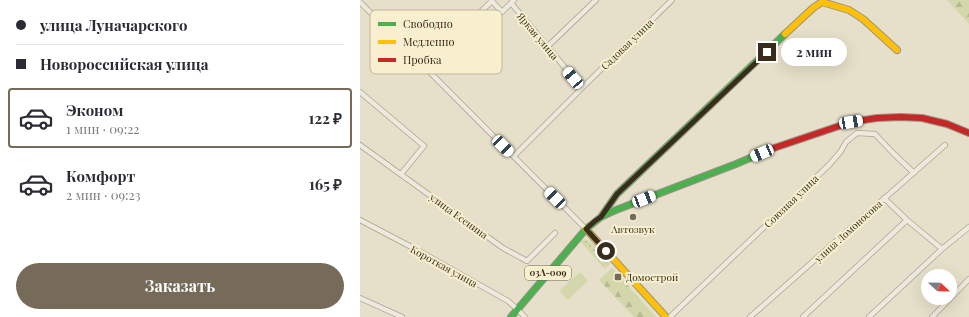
<!DOCTYPE html>
<html lang="ru">
<head>
<meta charset="utf-8">
<style>
	:root { --surface:#fff; --page:#f7f7f7; --text:#2b2b33; --muted:#7c7c81; --line:#e1e1e2; --accent:#766b59 }
	body { margin:0; font-family:"Playfair Display",serif; background:var(--page); color:var(--text); height:100vh; display:flex; flex-direction:column; font-size:15px; white-space:nowrap }
	* { box-sizing:border-box; margin:0 }
	p { font-size:13px; color:var(--muted) }
	.icon { flex:none; width:22px; height:22px; fill:none; stroke:currentColor; stroke-width:2; stroke-linecap:round; stroke-linejoin:round }
	.map { position:relative; flex:1; overflow:hidden }
	.panel { display:flex; flex-direction:column; background:var(--surface); width:360px }
	.panel>* { flex:none }
	.banner { display:grid; align-content:center; height:88px; padding:0 16px; background:var(--surface) }
	.needle { width:26px; rotate:112deg }
	.fabs { position:absolute; left:561px; top:269px; display:grid; gap:8px }
	.fabs a { display:grid; place-items:center; width:36px; height:36px; border-radius:50%; background:var(--surface); box-shadow:0 4px 16px #0002; font-size:20px }
	.end { position:absolute; width:18px; height:18px; margin:-9px; border:5px solid #392c1c; background:#fff; box-shadow:0 0 0 2px #fff }
	.from { border-radius:50% }
	.bubble { position:absolute; height:28px; border-radius:14px; background:var(--surface); box-shadow:0 4px 16px #0002; font-size:13px; font-weight:700; line-height:28px; text-align:center }
	.car { position:absolute; width:12px; height:24px; margin:-12px -6px; border-radius:5px; box-shadow:0 0 3px 1px #0007; background:linear-gradient(#fff 24%,#345 0 40%,#fff 0 76%,#345 0 86%,#fff 0) }
	.banner b { display:flex; align-items:center; gap:14px; height:38px; font-size:15px }
	.banner b+b { border-top:1px solid var(--line) }
	.banner i { width:10px; height:10px; background:var(--text) }
	ul { padding:0; list-style:none }
	li { display:flex; align-items:center; gap:12px; height:60px; margin:0 8px 6px; padding:0 8px; border:2px solid transparent; border-radius:4px }
	li div { flex:1 }
	li b { display:block; font-size:15px }
	li em { font-style:normal; font-weight:700 }
	li.on { border-color:var(--accent) }
	li>.icon { width:36px; height:36px; stroke-width:1.5 }
	.action { display:flex; gap:8px; margin-top:auto; padding:8px 16px }
	.action a { flex:1; height:46px; border-radius:24px; background:var(--accent); color:#fff; font-size:16px; font-weight:700; line-height:46px; text-align:center }
	main { display:flex; flex:1; min-height:0 }
	.map>svg:first-child { display:block }
	.grass { fill:url(#grass-dots) }
	.forest { fill:url(#forest-firs) }
	.pitch { fill:#d3d7ab }
	.lines { fill:none; stroke-linecap:round; stroke-linejoin:round }
	.street-casing { stroke:#aba494; stroke-width:6 }
	.fast-casing { stroke:#9a9384; stroke-width:8 }
	.slow-casing { stroke:#9a9384; stroke-width:8 }
	.jam-casing { stroke:#9a9384; stroke-width:8 }
	.street { stroke:#ede9dd; stroke-width:4.5 }
	.fast { stroke:#4caf50; stroke-width:6 }
	.slow { stroke:#ffc107; stroke-width:6 }
	.jam { stroke:#c62828; stroke-width:6 }
	.route { stroke:#392c1c; stroke-width:5 }
	.poi-dot { fill:#766b59; stroke:#f8efcf; stroke-width:1.5 }
	.labels { text-anchor:middle; stroke-width:4; stroke-linejoin:round; paint-order:stroke }
	.shield { fill:#f8efcf; stroke:#726652; stroke-width:1 }
	.shield-label { font-size:9px; font-weight:bold; fill:#392c1c }
	.street-label { font-size:10px; fill:#392c1c; stroke:#f8efcf }
	.poi-label { font-size:10px; fill:#392c1c; stroke:#f8efcf }
	.key { fill:#f8efcf; stroke:#bfb499; stroke-width:1 }
	.key-label { font-size:11px; fill:#392c1c }
</style>
</head>
<body>
<main>
<section class="panel">
<div class="banner">
<b><i class="from"></i>улица Луначарского</b>
<b><i></i>Новороссийская улица</b>
</div>
<ul>
<li class="on"><svg class="icon" aria-label="car" viewBox="0 0 24 24"><path d="M5 17H2v-5l4-1 3-4h7l3 4 3 1v5h-3M9 17h6M6 11h13"/><circle cx="7" cy="17" r="2"/><circle cx="17" cy="17" r="2"/></svg><div><b>Эконом</b><p>1 мин · 09:22</p></div><em>122 ₽</em></li>
<li><svg class="icon" aria-label="car" viewBox="0 0 24 24"><path d="M5 17H2v-5l4-1 3-4h7l3 4 3 1v5h-3M9 17h6M6 11h13"/><circle cx="7" cy="17" r="2"/><circle cx="17" cy="17" r="2"/></svg><div><b>Комфорт</b><p>2 мин · 09:23</p></div><em>165 ₽</em></li>
</ul>
<div class="action"><a>Заказать</a></div>
</section>
<div class="map">
<svg width="609" height="317" viewBox="0 0 609 317">
	<defs>
		<pattern id="grass-dots" width="8" height="8" patternUnits="userSpaceOnUse"><rect width="8" height="8" fill="#d3d7ab"/><path d="M2 2h.1M6 6h.1" fill="none" stroke="#b6b993" stroke-width="1.8" stroke-linecap="round"/></pattern>
		<pattern id="forest-firs" width="22" height="20" patternUnits="userSpaceOnUse"><rect width="22" height="20" fill="#d3d7ab"/><path d="M5 1l3.5 6h-7zM16 11l3.5 6h-7z" fill="#b6b993"/></pattern>
	</defs>
	<rect width="100%" height="100%" fill="#e6e0ca"/>
	<!-- grass -->
	<path class="grass" d="M225 239 233 243 251 263 245 269 220 241Z"/>
	<!-- forest -->
	<path class="forest" d="M587 0H609V24L588 1Z
		M252 268 296 317H274L239 280Z"/>
	<!-- pitch -->
	<path class="pitch" d="M220 272 228 281 208 300 199 291Z"/>
	<g class="lines">
		<!-- street casing -->
		<g class="street-casing">
			<path id="street" d="M131 0 142 12 154 0
				M0 2 226 229
				M151 3 222 88
				M187 47 236 0
				M63 66 132 1
				M0 92 64 146 41 174
				M0 145 143 248 167 261 195 233
				M154 156 222 88 312 0
				M524 198 547 220 582 249
				M0 220 59 251 148 301 157 309 165 317
				M0 298 42 317
				M310 317 470 164 481 151 486 142 497 133 515 134 533 153 554 173
				M390 317 585 145
				M443 317 547 220
				M509 317 582 249 609 227
				M572 317 583 306 609 279"/>
		</g>
		<!-- fast casing -->
		<g class="fast-casing">
			<path id="fast" d="M241 217 257 194 425 34
				M151 317 226 229 241 217 256 210 376 164 411 149"/>
		</g>
		<!-- slow casing -->
		<g class="slow-casing">
			<path id="slow" d="M425 34 453 8 462 2 489 10 503 19 537 50
				M226 229 306 317"/>
		</g>
		<!-- jam casing -->
		<g class="jam-casing">
			<path id="jam" d="M411 149 491 122 517 118 541 117 562 118 587 124 609 133"/>
		</g>
		<!-- street -->
		<use href="#street" class="street"/>
		<!-- fast -->
		<use href="#fast" class="fast"/>
		<!-- slow -->
		<use href="#slow" class="slow"/>
		<!-- jam -->
		<use href="#jam" class="jam"/>
	</g>
	<g class="lines">
		<!-- route -->
		<path class="route" d="M246 251 226 229 235 221 241 217 257 194 407 52"/>
	</g>
	<!-- markers -->
	<g class="poi-dot">
		<circle cx="273" cy="217" r="4"/>
		<rect x="254" y="273" width="8" height="8" rx="2"/>
	</g>
	<g class="labels">
		<!-- shield labels -->
		<rect class="shield" x="165" y="266" width="46" height="14" rx="3"/>
		<g class="shield-label">
			<text x="188" y="276">03А-009</text>
		</g>
		<!-- street labels -->
		<g class="street-label">
			<text transform="translate(178 36) rotate(50)" y="4">Яркая улица</text>
			<text transform="translate(267 44) rotate(-44)" y="4">Садовая улица</text>
			<text transform="translate(431 201) rotate(-44)" y="4">Союзная улица</text>
			<text transform="translate(99 216) rotate(36)" y="4">улица Есенина</text>
			<text transform="translate(488 231) rotate(-42)" y="4">улица Ломоносова</text>
			<text transform="translate(84 266) rotate(29)" y="4">Короткая улица</text>
		</g>
		<!-- poi labels -->
		<g class="poi-label">
			<text x="273" y="233">Автозвук</text>
			<text x="266" y="281" text-anchor="start">Домострой</text>
		</g>
	</g>
	<!-- legend -->
	<rect x="10" y="10" width="132" height="64" rx="6" class="key"/>
	<rect x="18" y="22" width="18" height="4" fill="#4caf50"/>
	<rect x="18" y="40" width="18" height="4" fill="#ffc107"/>
	<rect x="18" y="58" width="18" height="4" fill="#c62828"/>
	<g class="key-label">
		<text x="43" y="28">Свободно</text>
		<text x="43" y="46">Медленно</text>
		<text x="43" y="64">Пробка</text>
	</g>
</svg>
<div class="fabs">
<a><svg class="needle" viewBox="-14 -14 28 28"><path d="M0-13l5 13h-10z" fill="#e53935"/><path d="M0 13l5-13h-10z" fill="#7c7c81"/></svg></a>
</div>
<i class="end from" style="left:246px;top:251px"></i>
<i class="end" style="left:407px;top:52px"></i>
<div class="bubble" style="left:421px;top:38px;width:66px">2 мин</div>
<i class="car" style="left:213px;top:78px;rotate:320deg"></i>
<i class="car" style="left:491px;top:122px;rotate:81deg"></i>
<i class="car" style="left:143px;top:146px;rotate:135deg"></i>
<i class="car" style="left:402px;top:153px;rotate:247deg"></i>
<i class="car" style="left:195px;top:198px;rotate:315deg"></i>
<i class="car" style="left:284px;top:199px;rotate:69deg"></i>
</div>
</main>
</body>
</html>
